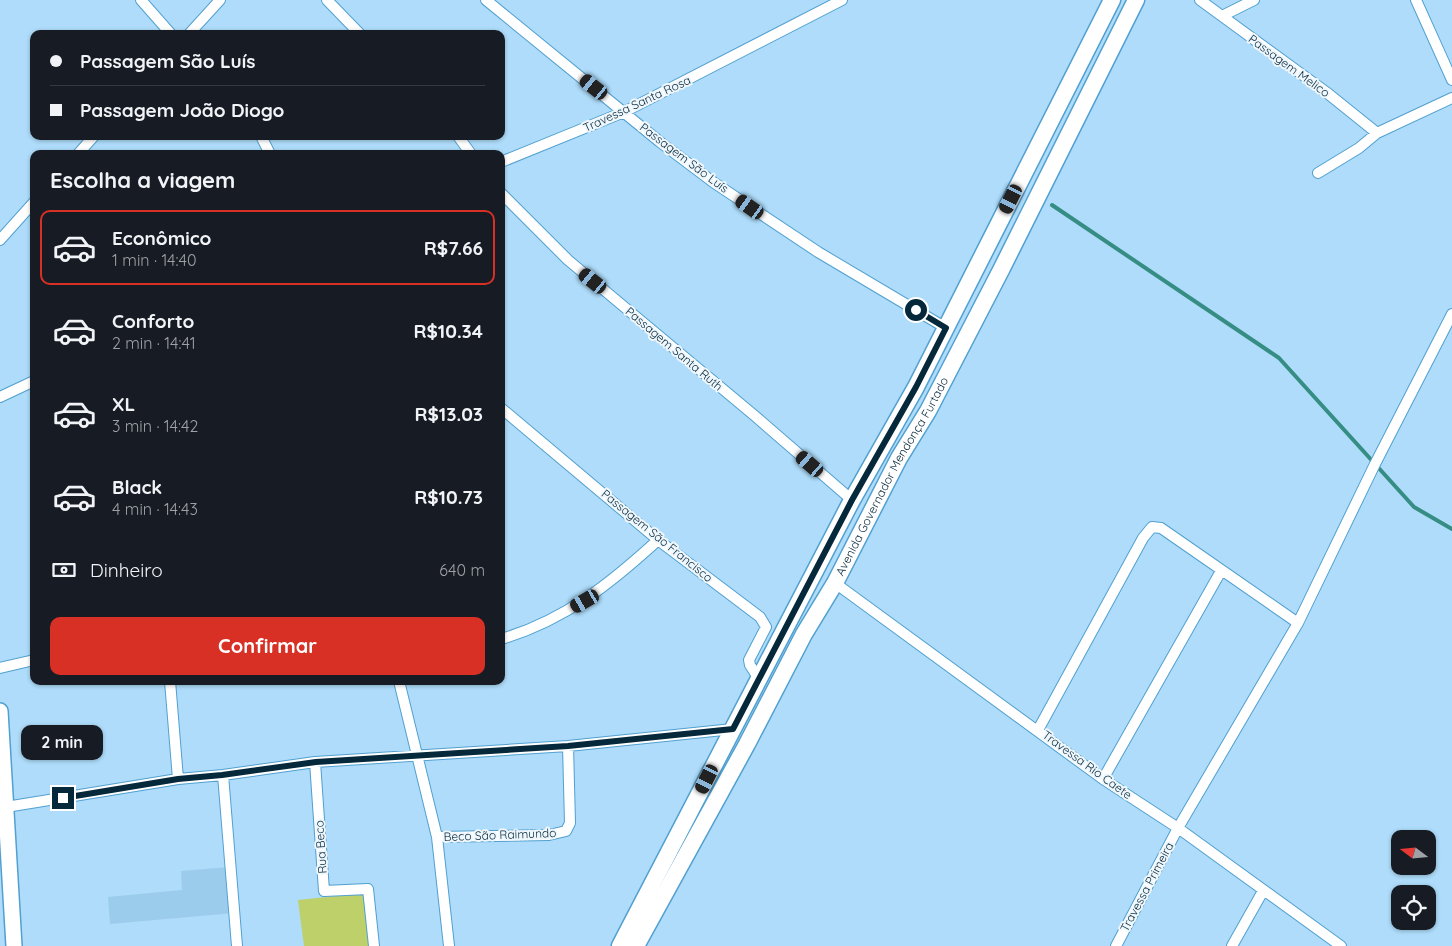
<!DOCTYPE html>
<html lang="pt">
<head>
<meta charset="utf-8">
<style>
	:root { --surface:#171b24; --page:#20242c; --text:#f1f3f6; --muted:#9ea1a6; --line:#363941; --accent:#d93025 }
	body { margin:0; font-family:Quicksand,sans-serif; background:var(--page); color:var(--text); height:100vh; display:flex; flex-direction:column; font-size:19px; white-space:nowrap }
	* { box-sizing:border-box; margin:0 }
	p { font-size:16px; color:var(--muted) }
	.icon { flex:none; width:28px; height:28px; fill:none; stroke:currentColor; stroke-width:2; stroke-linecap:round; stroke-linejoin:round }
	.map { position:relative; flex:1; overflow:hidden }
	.drawer { position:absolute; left:30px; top:150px; width:475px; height:535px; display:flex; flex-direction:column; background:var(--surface); border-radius:10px; box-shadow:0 1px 4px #0004 }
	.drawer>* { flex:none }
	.banner { position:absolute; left:30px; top:30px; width:475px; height:110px; border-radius:10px; box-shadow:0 1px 4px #0004; display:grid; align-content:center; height:110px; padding:0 20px; background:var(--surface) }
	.needle { width:32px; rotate:286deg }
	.controls { position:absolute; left:1391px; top:830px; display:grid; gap:10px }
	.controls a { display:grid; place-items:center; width:45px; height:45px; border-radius:10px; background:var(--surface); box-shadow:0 1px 4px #0004; font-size:25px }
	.end { position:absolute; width:22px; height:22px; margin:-11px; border:6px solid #05283b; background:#fff; box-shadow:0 0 0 2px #fff }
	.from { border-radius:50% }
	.bubble { position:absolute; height:35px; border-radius:10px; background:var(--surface); box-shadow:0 1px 4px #0004; font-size:16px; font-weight:700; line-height:35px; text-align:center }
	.car { position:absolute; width:15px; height:30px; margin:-15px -8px; border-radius:6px; box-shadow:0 0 4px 1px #0007; background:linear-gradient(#222 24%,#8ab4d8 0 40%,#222 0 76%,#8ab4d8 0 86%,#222 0) }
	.banner b { display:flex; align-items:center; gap:18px; height:48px; font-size:19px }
	.banner b+b { border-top:1px solid var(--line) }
	.banner i { width:12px; height:12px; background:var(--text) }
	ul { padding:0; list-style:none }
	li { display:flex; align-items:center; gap:15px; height:75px; margin:0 10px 8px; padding:0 10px; border:2px solid transparent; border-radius:10px }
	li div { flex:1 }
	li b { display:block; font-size:19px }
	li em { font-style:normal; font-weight:700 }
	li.current { border-color:var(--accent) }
	li>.icon { width:45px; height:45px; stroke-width:1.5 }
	h2 { padding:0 20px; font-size:22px; line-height:60px }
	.pay { display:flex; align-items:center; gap:12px; height:55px; padding:0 20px; font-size:19px }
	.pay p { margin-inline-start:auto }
	.button { display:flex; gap:10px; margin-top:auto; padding:10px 20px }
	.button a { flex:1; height:58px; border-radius:10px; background:var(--accent); color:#fff; font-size:20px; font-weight:700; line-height:58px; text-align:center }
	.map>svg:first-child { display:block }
	.built { fill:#9bccec }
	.green { fill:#bed06a }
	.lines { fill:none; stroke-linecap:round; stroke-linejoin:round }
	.stream { stroke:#358d83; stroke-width:4 }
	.street-casing { stroke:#51a0d0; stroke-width:12 }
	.secondary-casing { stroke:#51a0d0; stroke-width:18 }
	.primary-casing { stroke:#51a0d0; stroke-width:19 }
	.street { stroke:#fff; stroke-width:10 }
	.secondary { stroke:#fff; stroke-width:15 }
	.primary { stroke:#fff; stroke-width:16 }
	.route { stroke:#05283b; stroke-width:6 }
	.labels { text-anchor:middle; stroke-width:4; stroke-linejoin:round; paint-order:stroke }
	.street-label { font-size:12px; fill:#05283b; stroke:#eff7fc }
</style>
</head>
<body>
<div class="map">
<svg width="1452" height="946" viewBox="0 0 1452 946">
	<rect width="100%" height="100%" fill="#aedcfa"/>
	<!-- built -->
	<path class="built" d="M230 867 234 913 110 924 108 897 182 890 181 871Z"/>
	<!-- green -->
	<path class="green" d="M365 893 371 946H304L298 900Z"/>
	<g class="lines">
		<!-- stream -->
		<path class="stream" d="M1052 205 1279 358 1414 507 1452 529"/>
		<!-- street casing -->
		<g class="street-casing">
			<path id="street" d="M141 0 171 34
				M327 0 360 34
				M486 0 660 142 713 182 818 252 946 328
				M1200 0 1326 92 1377 133
				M1416 0 1452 80
				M1222 16 1254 0
				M189 34 220 0
				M261 136 270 154
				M458 136 471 154
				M78 154 94 136
				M501 162 624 112 842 0
				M1318 173 1359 148 1377 133 1452 98
				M501 193 568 260 755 416 852 500
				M0 240 34 202
				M0 397 34 381
				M501 408 658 540 760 617 766 627 749 660 750 665 759 679
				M835 583 1103 779 1178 828 1341 946
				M501 639C564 621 611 583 658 540
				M0 668 34 660
				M170 681 178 779
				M399 681 437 837 449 946
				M1038 730 1143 538 1152 527 1161 528 1298 623
				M315 762 324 891 368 889 374 946
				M223 775 237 946
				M1103 779 1221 571
				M6 807 178 779 223 775 315 762 568 746 733 729
				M437 837 549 835 566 831 570 823 568 746
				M1116 946 1178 828 1298 623 1375 464 1452 314
				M1232 946 1263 891"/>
		</g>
		<!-- secondary casing -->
		<g class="secondary-casing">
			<path id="secondary" d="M0 711 14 946"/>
		</g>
		<!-- primary casing -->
		<g class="primary-casing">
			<g id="primary">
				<path d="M620 946 852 500 916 387 1112 0"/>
				<path id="s1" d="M636 946 747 744 804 634 835 583 899 458 928 411 1001 270 1136 0"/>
			</g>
		</g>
		<!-- street -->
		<use href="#street" class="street"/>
		<!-- secondary -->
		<use href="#secondary" class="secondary"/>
		<!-- primary -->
		<use href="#primary" class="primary"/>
	</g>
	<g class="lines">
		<!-- route -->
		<path class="route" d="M63 798 178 779 222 775 316 762 568 746 733 729 852 500 916 387 946 328 916 310"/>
	</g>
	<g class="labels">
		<!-- street labels -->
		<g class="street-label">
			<text transform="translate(1289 66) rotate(36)" y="4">Passagem Melico</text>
			<text transform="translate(637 104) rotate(-25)" y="4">Travessa Santa Rosa</text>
			<text transform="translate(684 158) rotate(37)" y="4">Passagem São Luís</text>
			<text transform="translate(674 349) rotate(40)" y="4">Passagem Santa Ruth</text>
			<text dy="4" stroke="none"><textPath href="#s1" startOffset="535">Avenida Governador Mendonça Furtado</textPath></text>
			<text transform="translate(657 536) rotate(39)" y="4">Passagem São Francisco</text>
			<text transform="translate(1087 765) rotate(36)" y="4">Travessa Rio Caete</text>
			<text transform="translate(500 835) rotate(-2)" y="4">Beco São Raimundo</text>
			<text transform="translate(321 847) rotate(-94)" y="4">Rua Beco</text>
			<text transform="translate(1147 887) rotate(-62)" y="4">Travessa Primeira</text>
		</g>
	</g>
</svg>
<div class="controls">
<a><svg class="needle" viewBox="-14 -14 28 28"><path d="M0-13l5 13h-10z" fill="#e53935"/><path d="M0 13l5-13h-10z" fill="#9ea1a6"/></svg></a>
<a><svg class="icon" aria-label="locate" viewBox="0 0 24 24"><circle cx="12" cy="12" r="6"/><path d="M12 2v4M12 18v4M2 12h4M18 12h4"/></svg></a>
</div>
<i class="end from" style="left:916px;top:310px"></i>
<i class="end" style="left:63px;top:798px"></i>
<div class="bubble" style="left:21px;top:725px;width:82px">2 min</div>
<i class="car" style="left:594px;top:87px;rotate:309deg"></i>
<i class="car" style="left:1011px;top:199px;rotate:207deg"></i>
<i class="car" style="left:750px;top:207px;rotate:305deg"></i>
<i class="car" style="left:593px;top:281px;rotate:309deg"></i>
<i class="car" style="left:810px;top:464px;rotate:311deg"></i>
<i class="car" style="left:585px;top:601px;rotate:240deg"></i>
<i class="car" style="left:707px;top:779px;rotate:207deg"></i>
<div class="banner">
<b><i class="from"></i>Passagem São Luís</b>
<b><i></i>Passagem João Diogo</b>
</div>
<section class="drawer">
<h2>Escolha a viagem</h2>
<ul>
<li class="current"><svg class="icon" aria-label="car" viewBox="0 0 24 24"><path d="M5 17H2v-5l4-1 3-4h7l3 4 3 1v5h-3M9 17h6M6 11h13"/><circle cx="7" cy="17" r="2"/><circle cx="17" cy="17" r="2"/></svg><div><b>Econômico</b><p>1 min · 14:40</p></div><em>R$7.66</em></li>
<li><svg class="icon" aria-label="car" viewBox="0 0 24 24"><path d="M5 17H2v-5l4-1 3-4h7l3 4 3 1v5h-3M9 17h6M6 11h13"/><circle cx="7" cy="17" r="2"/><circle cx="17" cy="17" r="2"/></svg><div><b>Conforto</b><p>2 min · 14:41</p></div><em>R$10.34</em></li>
<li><svg class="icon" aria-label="car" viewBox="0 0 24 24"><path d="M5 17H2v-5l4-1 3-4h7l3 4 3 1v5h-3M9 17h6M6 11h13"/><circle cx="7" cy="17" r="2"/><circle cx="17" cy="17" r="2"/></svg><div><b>XL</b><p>3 min · 14:42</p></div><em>R$13.03</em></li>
<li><svg class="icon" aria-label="car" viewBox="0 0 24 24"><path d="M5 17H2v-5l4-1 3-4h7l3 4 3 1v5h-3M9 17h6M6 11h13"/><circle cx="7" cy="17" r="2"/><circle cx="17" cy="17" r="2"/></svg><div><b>Black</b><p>4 min · 14:43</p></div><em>R$10.73</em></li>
</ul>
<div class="pay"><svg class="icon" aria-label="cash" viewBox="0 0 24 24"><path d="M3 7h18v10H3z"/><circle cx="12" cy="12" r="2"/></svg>Dinheiro<p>640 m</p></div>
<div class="button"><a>Confirmar</a></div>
</section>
</div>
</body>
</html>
